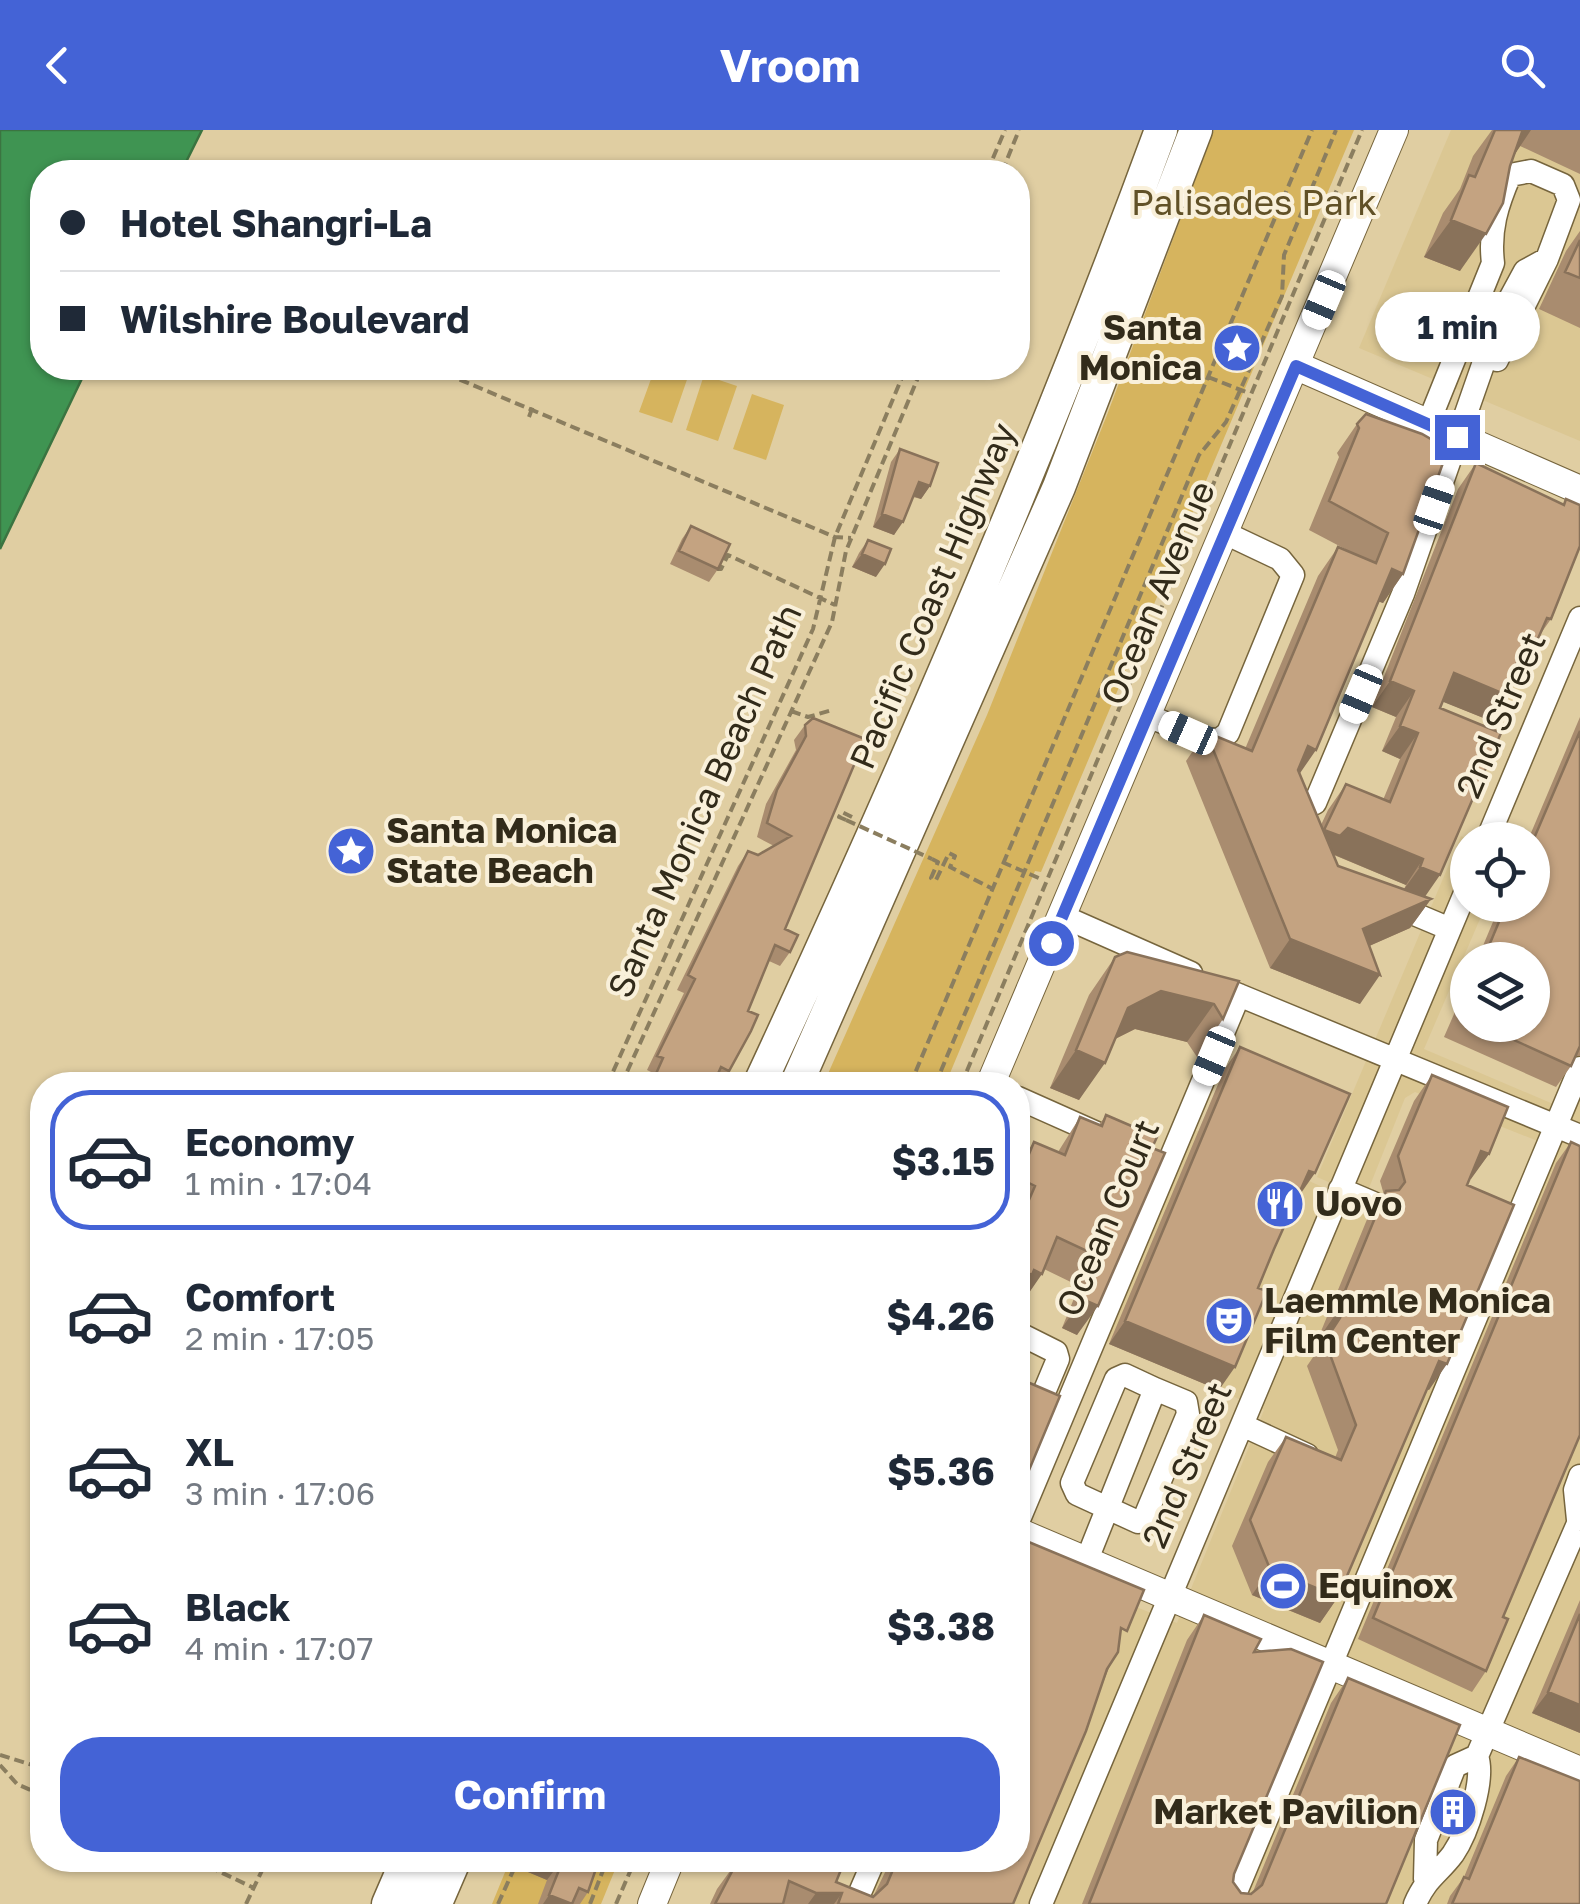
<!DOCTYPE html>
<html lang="en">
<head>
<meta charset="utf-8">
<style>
	:root { --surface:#fff; --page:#f6f6f7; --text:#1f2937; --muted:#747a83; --line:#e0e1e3; --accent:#4463d6 }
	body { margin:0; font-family:"Golos Text",sans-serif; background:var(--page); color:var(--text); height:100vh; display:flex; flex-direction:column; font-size:38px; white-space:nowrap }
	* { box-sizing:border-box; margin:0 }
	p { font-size:32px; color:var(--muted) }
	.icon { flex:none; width:55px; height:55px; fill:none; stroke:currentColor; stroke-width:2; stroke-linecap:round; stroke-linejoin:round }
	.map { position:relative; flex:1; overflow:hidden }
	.drawer { position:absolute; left:30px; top:942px; width:1000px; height:800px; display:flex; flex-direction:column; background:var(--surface); border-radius:40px; box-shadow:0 2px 8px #0004 }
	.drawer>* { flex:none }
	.top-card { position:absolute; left:30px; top:30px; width:1000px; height:220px; border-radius:40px; box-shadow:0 2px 8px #0004; display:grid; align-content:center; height:220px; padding:0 30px; background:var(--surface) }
	.fabs { position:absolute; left:1450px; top:692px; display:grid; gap:20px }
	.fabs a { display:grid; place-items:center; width:100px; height:100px; border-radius:50%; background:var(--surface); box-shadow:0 2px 8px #0004; font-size:50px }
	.end { position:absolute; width:45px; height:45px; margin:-22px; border:12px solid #4463d6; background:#fff; box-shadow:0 0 0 5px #fff }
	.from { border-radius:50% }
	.bubble { position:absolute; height:70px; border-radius:35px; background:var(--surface); box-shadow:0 2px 8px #0004; font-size:32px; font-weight:700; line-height:70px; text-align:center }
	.car { position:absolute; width:30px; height:60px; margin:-30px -15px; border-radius:12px; box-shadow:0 0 8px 2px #0007; background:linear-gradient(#fff 24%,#345 0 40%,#fff 0 76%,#345 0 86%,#fff 0) }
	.top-card b { display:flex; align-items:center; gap:35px; height:95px; font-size:38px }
	.top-card b+b { border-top:2px solid var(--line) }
	.top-card i { width:25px; height:25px; background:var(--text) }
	ul { padding:18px 0 0; list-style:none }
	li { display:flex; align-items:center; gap:30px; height:140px; margin:0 20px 15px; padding:0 10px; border:5px solid transparent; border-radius:40px }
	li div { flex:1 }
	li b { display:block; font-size:38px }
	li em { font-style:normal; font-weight:700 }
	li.on { border-color:var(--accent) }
	li>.icon { width:90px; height:90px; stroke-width:1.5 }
	.action { display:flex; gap:20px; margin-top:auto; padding:20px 30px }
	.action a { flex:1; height:115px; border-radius:40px; background:var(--accent); color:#fff; font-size:40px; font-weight:700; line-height:115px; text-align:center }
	header { display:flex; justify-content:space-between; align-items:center; height:130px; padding:0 30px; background:var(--accent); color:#fff; font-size:45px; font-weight:700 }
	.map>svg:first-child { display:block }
	.built { fill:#dbc793 }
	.green { fill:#d6b45e }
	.water { fill:#3f9452; stroke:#3b7441; stroke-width:2.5 }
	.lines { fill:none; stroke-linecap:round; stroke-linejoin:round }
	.minor-casing { stroke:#76653d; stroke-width:25 }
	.major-casing { stroke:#76653d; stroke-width:30 }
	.highway-casing { stroke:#76653d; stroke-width:35 }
	.path { stroke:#8b7e5f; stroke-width:4; stroke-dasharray:10 5; stroke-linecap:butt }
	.minor { stroke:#fff; stroke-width:22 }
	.major { stroke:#fff; stroke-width:28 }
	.highway { stroke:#fff; stroke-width:32 }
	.path-bridge { stroke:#8b7e5f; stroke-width:4; stroke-dasharray:10 5; stroke-linecap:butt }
	.wall { fill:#a98c6f; fill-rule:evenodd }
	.shaded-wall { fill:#89725a }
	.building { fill:#c4a381; stroke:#89725a; stroke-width:2.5 }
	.route { stroke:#4463d6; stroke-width:12 }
	.labels { text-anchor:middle; stroke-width:8; stroke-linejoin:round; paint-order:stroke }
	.park-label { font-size:35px; fill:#615127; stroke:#f9f0da }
	.poi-label { font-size:35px; font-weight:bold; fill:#322b1a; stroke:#f9f0da; text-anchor:start }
	.street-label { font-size:35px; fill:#322b1a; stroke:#f9f0da }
</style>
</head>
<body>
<header><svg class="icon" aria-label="back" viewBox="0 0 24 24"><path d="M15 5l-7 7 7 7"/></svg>Vroom<svg class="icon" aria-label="search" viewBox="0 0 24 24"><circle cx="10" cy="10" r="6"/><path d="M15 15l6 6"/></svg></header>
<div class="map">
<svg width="1580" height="1774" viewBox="0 0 1580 1774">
	<rect width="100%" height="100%" fill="#e0cea2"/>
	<!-- built -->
	<path class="built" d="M1451 0H1580V311L1359 218Z
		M1461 706 1469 710 1468 775H1486L1424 919 1565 979 1580 947V1774H1227L1550 1016 1415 962 1405 968 1365 1068 1317 1047Z
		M1191 998 1490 1132 1217 1774H846L864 1730H1018V1431L1177 1493 1264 1280 1104 1210Z"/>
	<!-- green -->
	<path class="green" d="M1214 0H1354L1041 742 1035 741 945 955H823L987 585 1107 285Z
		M655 238H691L672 293 639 282Z
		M704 245 737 256 718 311 686 300Z
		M752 264 784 275 766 330 733 319Z
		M510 1730H619L601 1774H492Z"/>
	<!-- water -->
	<path class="water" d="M0 0H202L181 42H42V238H87L0 419Z"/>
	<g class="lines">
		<!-- minor casing -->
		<g class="minor-casing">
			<path id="minor" d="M1428 294 1493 133C1489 100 1497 75 1510 45L1531 41 1563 55 1569 70 1547 129 1497 230
				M1146 585 1203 609 1219 610 1228 603 1293 445 1280 429 1225 403
				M1315 673 1403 464 1499 189 1525 141 1547 129
				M1487 710 1580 488
				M1393 775 1450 799
				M1062 786 1191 843
				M1229 861 1580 1006
				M1018 968 1101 1005
				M1340 1059 1373 1073
				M1018 1203 1056 1222 1058 1229 1045 1260
				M1242 1295 1307 1325
				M1578 1390 1575 1360 1580 1346
				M1018 1392 1239 865
				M1086 1432 1155 1259 1186 1272 1188 1284 1144 1389 1138 1392 1077 1364 1072 1353 1116 1249 1125 1245 1155 1259
				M1425 1749 1426 1710 1455 1636 1477 1626
				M441 1774 460 1730
				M855 1774 874 1730
				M1041 1774 1468 756
				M1231 1774 1580 938
				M1415 1774C1426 1748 1438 1744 1453 1724 1468 1702 1485 1649 1477 1626L1580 1389"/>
		</g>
		<!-- major casing -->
		<g class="major-casing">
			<path id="major" d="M1297 236 1580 360
				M990 955 1394 0
				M1018 1402 1580 1641
				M652 1774 670 1730"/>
		</g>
		<!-- highway casing -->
		<g class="highway-casing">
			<path id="highway" d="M759 955C905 641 1042 325 1161 0
				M796 955 1059 357 1196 0
				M388 1774 407 1730
				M420 1774 441 1730"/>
		</g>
		<!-- path -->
		<path class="path" d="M987 42 1005 0
			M1002 42 1019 0
			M1231 193 1256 225
			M1216 230 1256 225
			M1208 247 1246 262
			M529 287 534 273
			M715 439H721L728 425 835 475
			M791 581 808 587 832 580
			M846 690 839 687 842 682 852 687
			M932 729 938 732 931 748 936 750 949 723 955 726 950 737 991 758
			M1002 732 1041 749
			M607 955 813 499 835 407 906 238
			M621 955 832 492 846 421 922 238
			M910 955 1312 0
			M935 955 1199 325 1226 292 1282 166 1284 125 1336 0
			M961 955 1362 0
			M0 1625 42 1638
			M0 1635 17 1654 42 1665
			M195 1730 254 1758
			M246 1774 267 1730
			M498 1774 518 1730
			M590 1774 607 1730
			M616 1774 635 1730"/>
		<!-- minor -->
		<use href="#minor" class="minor"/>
		<!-- major -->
		<use href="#major" class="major"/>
		<!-- highway -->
		<use href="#highway" class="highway"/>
		<!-- path-bridge -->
		<path class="path-bridge" d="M432 238 835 407 851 408
			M846 690 932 729"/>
	</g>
	<!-- wall -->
	<path class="wall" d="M1492 0H1580V44L1520 16 1514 25 1460 141 1424 127 1443 83 1460 59 1473 26Z
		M1580 101V198L1539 179 1566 121Z
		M1357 294 1403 444 1383 473 1378 471 1299 644 1321 695 1328 680 1346 654 1383 670 1400 629 1382 621 1396 587 1372 577 1458 359 1476 333 1563 374 1566 369 1551 489 1539 506 1530 527 1512 552 1509 551 1504 564 1486 589 1442 571 1440 578 1425 767 1431 769 1410 798 1369 816 1360 874 1270 838 1186 631 1206 602 1245 619 1318 446 1338 417 1347 420 1309 400 1339 327 1337 323ZM1334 725 1406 755 1404 759 1338 736Z
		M900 319 930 356 921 369 913 367 894 405 873 397 891 332Z
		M691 396 718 439 709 452 670 434 682 409Z
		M868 410 876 447 852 437 859 423Z
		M1580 587V926H1575L1571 936 1556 957 1444 907 1468 852V895H1532V830H1477L1500 775H1532V710H1528Z
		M813 588 785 799 790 822 780 836 769 831 748 881 729 941 719 955 714 953 713 955H648L653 943 647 940 684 863 677 860 738 736 748 721 758 725 774 716 757 707 766 674 796 620 794 610 805 595Z
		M1115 827 1239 851 1223 889 1197 927 1187 912 1135 899 1115 909 1079 970 1050 958 1089 865Z
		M1240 917 1299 1066 1298 1065 1258 1158 1219 1260 1109 1214 1224 940Z
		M1432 945 1489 1024 1470 1049 1467 1055 1429 1260 1427 1259 1338 1467 1320 1493 1252 1465 1232 1416 1268 1332 1286 1307 1335 1328 1338 1320 1307 1236 1322 1214 1317 1211 1368 1087 1384 1065 1380 1051 1414 971Z
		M1106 985 1157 1007 1077 1205 1062 1198 1079 1156 1044 1139 1022 1173 1018 1171V1035L1034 1012 1058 1022 1080 987 1099 995Z
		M1571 1012 1503 1487 1486 1541 1472 1562 1358 1509 1556 1033Z
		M1580 1470V1603L1532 1583Z
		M1204 1485 1254 1522 1233 1752 1241 1763 1252 1764 1331 1573 1348 1548 1386 1774H1082L1187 1510Z
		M1120 1511 1013 1774H710L717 1759 738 1730 836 1752 873 1767 891 1730H1018Z
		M1519 1627 1580 1774H1447L1450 1766 1464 1747 1506 1646Z
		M533 1730H599L588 1762 580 1774H538L547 1750 528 1742Z"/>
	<!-- shaded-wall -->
	<path class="shaded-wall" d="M1525 0H1531L1511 30 1522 2Z
		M1451 90 1486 104 1460 141 1424 127Z
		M919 352 930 356 921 369 910 365Z
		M882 384 903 392 894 405 873 397Z
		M862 424 885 434 876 447 852 437Z
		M1392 439 1403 444 1383 473 1371 469Z
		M1521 523 1530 527 1512 552 1503 548Z
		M1454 543 1504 564 1486 589 1436 569Z
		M1390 551 1414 561 1396 587 1372 577Z
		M1400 596 1418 603 1400 629 1382 621Z
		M1308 616 1316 620 1296 649 1288 645Z
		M1348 698 1423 729 1406 755 1330 723 1324 700Z
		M1420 737 1440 745 1422 771 1402 762Z
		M1431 769 1410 798 1342 828 1363 799Z
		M1290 809 1380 845 1360 874 1270 838Z
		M1161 861 1214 874 1187 912 1135 899 1101 916 1128 878Z
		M1076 920 1105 933 1079 970 1050 958Z
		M1481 1021 1489 1024 1471 1049 1463 1046Z
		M1309 1041 1315 1043 1299 1066 1293 1063Z
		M1018 1139 1034 1140 1042 1144 1022 1173 1018 1171Z
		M1082 1169 1098 1176 1077 1205 1062 1198Z
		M1335 1185 1340 1188 1322 1214 1317 1211Z
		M1125 1191 1235 1237 1219 1260 1109 1214Z
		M1439 1231 1447 1234 1429 1260 1421 1256Z
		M1018 1342 1027 1345 1018 1359Z
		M1270 1439 1338 1467 1320 1493 1252 1465Z
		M1548 1562 1580 1575V1603L1532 1583Z
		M536 1730H562L547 1750 528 1742Z
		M816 1763H842L834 1774H808Z
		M549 1765 571 1774H543Z"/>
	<!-- building -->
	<path class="building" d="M1495 0H1525L1522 2 1510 36 1503 73 1486 104 1451 90 1469 45 1475 47Z
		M1580 110V148L1565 142Z
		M1366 284 1422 304 1448 319 1403 444 1392 439 1316 620 1308 616 1298 640 1338 736 1431 769 1363 799 1380 845 1290 809 1206 602 1252 621 1338 417 1376 433 1388 403 1329 371 1359 298 1357 294Z
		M900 319 938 333 930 356 919 352 903 392 882 384Z
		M1476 333 1564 375 1566 369 1580 375V416L1551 489 1547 488 1530 527 1521 523 1504 564 1454 543 1440 578 1501 603 1440 745 1420 737 1423 729 1348 698 1340 706 1324 700 1346 654 1390 672 1418 603 1400 596 1414 561 1390 551Z
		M691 396 730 414 718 439 679 421Z
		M868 410 891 419 885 434 862 424Z
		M813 588 865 609 785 799 798 805 790 822 775 815 748 881 758 885 751 901 729 941 721 937 713 955H651L663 928 657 926 695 849 688 845 748 721 758 725 791 706 767 693 777 660 806 606 805 595Z
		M1580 601V916L1571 936 1481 895H1532V830H1483L1506 775H1532V713Z
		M1127 822 1239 851 1223 889 1214 874 1161 861 1128 878 1105 933 1076 920 1115 827Z
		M1468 866V889L1459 885Z
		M1240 917 1350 964 1315 1043 1309 1041 1274 1119 1258 1158 1267 1161 1235 1237 1125 1191Z
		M1432 945 1508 977 1489 1024 1481 1021 1467 1055 1514 1075 1447 1234 1439 1231 1338 1467 1270 1439 1250 1390 1286 1307 1341 1330 1356 1295 1325 1211 1340 1188 1335 1185 1386 1061 1399 1060 1405 1052 1398 1026Z
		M1106 985 1157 1007 1152 1018 1165 1023 1098 1176 1082 1169 1100 1127 1057 1107 1042 1144 1034 1140 1032 1145 1018 1139V1095L1035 1056 1019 1048 1034 1012 1065 1025 1080 987 1102 996Z
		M1571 1012 1580 1016V1305L1503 1487 1508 1489 1486 1541 1373 1488Z
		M1018 1248 1060 1266 1027 1345 1018 1342Z
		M1018 1409 1024 1410 1144 1460 1127 1501 1121 1498 1118 1522 1107 1539 1086 1601 1013 1774H838L842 1763H816L789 1751 783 1774H715L738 1730H845L836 1752 873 1767 887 1754 897 1730H958L962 1732 963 1730H1018Z
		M1580 1484V1575L1548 1562Z
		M1204 1485 1261 1509 1254 1522 1291 1519 1323 1532 1234 1744 1233 1752 1241 1763 1251 1764 1262 1755 1348 1548 1460 1595 1386 1774H1089Z
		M1519 1627 1580 1651V1774H1452L1464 1747 1469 1749Z
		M563 1730H599L588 1762 579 1758 572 1774 549 1765Z"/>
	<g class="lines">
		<!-- route -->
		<path class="route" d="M1051 813 1296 236 1457 307"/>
	</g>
	<!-- icons -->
	<defs>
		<g id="sight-disc" transform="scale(2.5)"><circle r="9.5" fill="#4463d6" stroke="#f9f0da"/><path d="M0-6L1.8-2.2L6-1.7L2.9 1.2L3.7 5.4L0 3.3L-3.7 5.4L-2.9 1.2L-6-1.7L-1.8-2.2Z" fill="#fff"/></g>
		<g id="restaurant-disc" transform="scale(2.5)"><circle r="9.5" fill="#4463d6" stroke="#f9f0da"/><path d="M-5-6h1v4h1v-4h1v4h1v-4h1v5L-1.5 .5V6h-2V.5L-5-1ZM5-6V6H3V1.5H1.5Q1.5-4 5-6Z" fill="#fff"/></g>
		<g id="theatre-disc" transform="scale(2.5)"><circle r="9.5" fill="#4463d6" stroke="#f9f0da"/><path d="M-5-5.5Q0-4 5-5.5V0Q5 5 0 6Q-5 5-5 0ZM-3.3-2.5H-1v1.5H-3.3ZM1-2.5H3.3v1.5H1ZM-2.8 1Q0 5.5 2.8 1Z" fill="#fff"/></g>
		<g id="stadium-disc" transform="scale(2.5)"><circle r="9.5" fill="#4463d6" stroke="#f9f0da"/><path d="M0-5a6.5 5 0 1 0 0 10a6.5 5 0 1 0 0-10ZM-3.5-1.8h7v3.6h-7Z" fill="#fff"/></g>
		<g id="building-disc" transform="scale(2.5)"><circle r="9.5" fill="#4463d6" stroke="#f9f0da"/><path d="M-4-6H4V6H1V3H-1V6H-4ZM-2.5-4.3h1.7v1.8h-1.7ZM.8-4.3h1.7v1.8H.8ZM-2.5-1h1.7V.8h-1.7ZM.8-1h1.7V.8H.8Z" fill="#fff"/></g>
	</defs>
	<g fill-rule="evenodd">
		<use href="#sight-disc" x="1237" y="218"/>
		<use href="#sight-disc" x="351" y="721"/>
		<use href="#restaurant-disc" x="1280" y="1074"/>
		<use href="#theatre-disc" x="1229" y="1191"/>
		<use href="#stadium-disc" x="1283" y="1456"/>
		<use href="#building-disc" x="1453" y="1682"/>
	</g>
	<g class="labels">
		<!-- park labels -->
		<g class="park-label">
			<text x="1254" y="85">Palisades Park</text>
		</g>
		<!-- poi labels -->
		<g class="poi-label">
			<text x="1202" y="210" text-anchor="end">Santa<tspan x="1202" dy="40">Monica</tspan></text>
			<text x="386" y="713">Santa Monica<tspan x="386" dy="40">State Beach</tspan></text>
			<text x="1315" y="1086">Uovo</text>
			<text x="1264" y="1183">Laemmle Monica<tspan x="1264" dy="40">Film Center</tspan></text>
			<text x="1318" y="1468">Equinox</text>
			<text x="1418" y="1694" text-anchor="end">Market Pavilion</text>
		</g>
		<!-- street labels -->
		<g class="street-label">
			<text transform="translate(1158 463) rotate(-67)" y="12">Ocean Avenue</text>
			<text transform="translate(933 466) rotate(-67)" y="12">Pacific Coast Highway</text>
			<text transform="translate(1501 585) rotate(-67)" y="12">2nd Street</text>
			<text transform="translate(705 671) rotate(-66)" y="12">Santa Monica Beach Path</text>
			<text transform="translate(1108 1088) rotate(-67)" y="12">Ocean Court</text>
			<text transform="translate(1187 1335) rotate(-67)" y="12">2nd Street</text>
		</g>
	</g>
</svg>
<div class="fabs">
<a><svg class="icon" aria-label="locate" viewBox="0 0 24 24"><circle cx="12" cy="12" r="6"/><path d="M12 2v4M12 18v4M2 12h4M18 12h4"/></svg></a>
<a><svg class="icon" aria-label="layers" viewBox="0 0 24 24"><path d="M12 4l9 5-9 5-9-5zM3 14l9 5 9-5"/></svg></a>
</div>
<i class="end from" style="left:1051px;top:813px"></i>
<i class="end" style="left:1457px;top:307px"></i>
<div class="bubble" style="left:1375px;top:162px;width:165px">1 min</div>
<i class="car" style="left:1324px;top:170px;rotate:203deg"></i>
<i class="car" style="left:1434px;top:375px;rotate:19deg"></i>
<i class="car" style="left:1361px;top:564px;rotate:203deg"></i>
<i class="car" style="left:1188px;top:603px;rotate:294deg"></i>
<i class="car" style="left:1214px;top:926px;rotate:203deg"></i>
<div class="top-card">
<b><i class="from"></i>Hotel Shangri-La</b>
<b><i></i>Wilshire Boulevard</b>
</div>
<section class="drawer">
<ul>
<li class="on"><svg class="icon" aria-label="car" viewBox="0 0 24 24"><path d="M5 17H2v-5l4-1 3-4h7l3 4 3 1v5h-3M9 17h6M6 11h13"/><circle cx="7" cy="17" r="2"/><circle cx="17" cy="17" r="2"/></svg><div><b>Economy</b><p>1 min · 17:04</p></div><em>$3.15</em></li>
<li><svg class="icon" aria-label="car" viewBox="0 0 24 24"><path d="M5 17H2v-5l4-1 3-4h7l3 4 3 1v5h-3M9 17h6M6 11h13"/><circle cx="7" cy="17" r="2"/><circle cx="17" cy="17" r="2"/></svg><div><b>Comfort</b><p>2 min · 17:05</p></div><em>$4.26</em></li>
<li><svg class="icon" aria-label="car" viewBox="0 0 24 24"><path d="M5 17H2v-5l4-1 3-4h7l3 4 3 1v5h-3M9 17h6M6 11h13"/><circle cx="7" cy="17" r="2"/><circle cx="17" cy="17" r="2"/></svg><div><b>XL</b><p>3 min · 17:06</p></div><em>$5.36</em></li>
<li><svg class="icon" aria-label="car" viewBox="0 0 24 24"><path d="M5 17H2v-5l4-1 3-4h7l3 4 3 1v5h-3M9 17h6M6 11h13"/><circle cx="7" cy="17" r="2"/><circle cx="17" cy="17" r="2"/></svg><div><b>Black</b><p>4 min · 17:07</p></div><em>$3.38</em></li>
</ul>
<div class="action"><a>Confirm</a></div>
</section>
</div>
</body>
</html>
